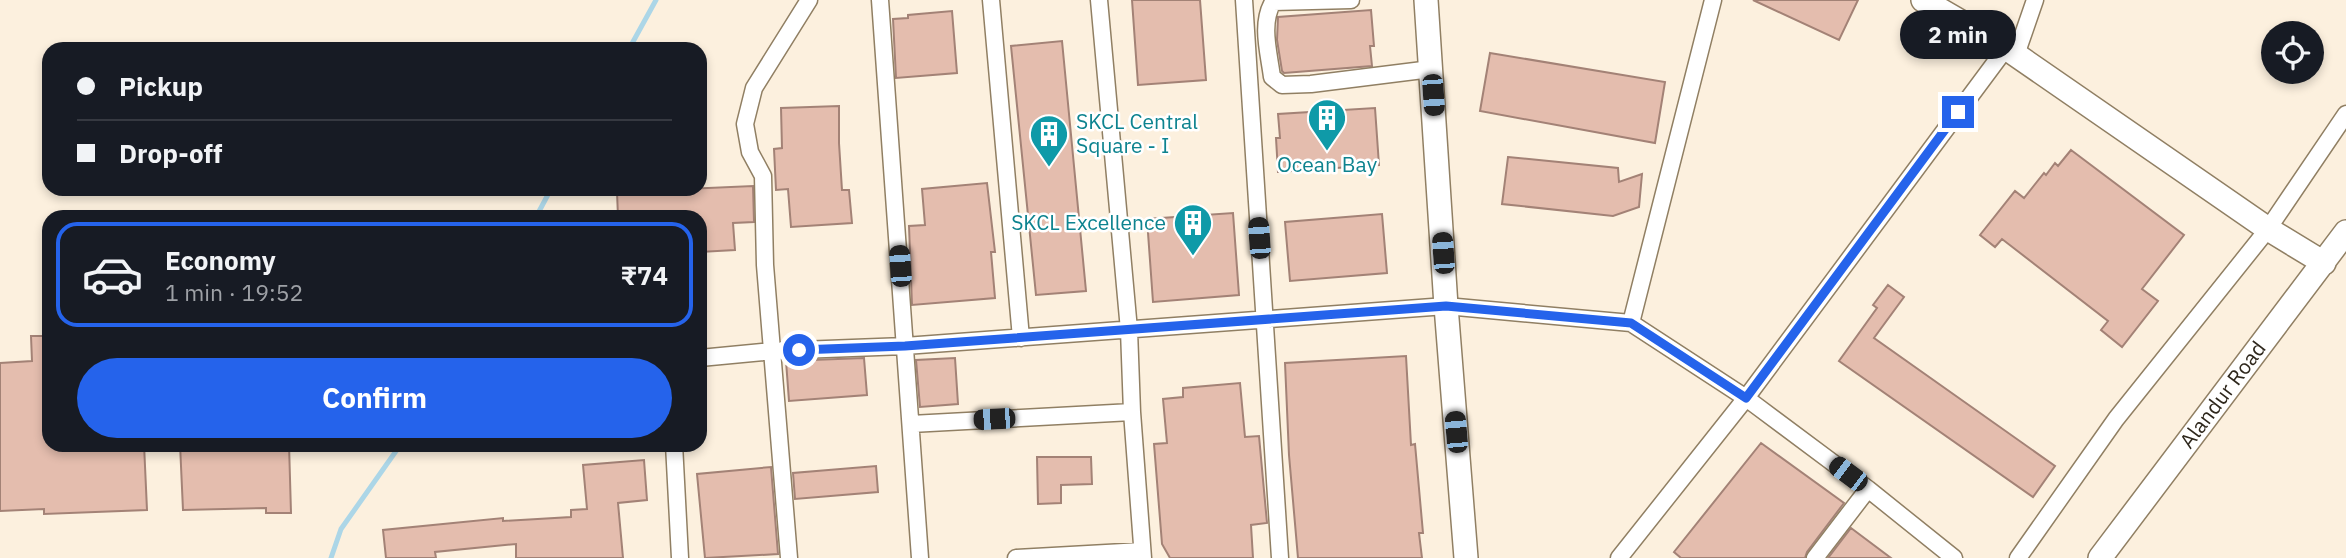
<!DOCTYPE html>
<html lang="en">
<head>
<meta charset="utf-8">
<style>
	:root { --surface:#171b24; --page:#20242c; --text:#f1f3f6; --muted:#9ea1a6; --line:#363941; --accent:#2563eb }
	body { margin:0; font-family:"IBM Plex Sans",sans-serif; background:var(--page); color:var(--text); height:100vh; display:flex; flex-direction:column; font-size:26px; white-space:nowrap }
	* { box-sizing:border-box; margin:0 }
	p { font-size:23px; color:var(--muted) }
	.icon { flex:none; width:38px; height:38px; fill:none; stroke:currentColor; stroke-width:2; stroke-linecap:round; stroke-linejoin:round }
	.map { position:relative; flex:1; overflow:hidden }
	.panel { position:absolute; left:42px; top:210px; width:665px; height:242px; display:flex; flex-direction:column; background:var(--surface); border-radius:21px; box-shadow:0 4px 10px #0003 }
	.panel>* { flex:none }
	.banner { position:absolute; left:42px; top:42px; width:665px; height:154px; border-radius:21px; box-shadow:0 4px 10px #0003; display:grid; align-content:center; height:154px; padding:0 35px; background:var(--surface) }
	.controls { position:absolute; left:2261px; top:21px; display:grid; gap:14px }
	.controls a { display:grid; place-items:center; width:63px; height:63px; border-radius:50%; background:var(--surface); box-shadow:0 4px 10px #0003; font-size:35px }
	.end { position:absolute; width:32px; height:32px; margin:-16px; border:9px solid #2563eb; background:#fff; box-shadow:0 0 0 4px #fff }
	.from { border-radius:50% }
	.bubble { position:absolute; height:49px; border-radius:24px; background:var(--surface); box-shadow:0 4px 10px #0003; font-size:23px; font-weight:800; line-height:49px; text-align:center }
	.car { position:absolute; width:21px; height:42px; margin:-21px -10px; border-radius:9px; box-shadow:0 0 5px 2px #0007; background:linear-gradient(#222 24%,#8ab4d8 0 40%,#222 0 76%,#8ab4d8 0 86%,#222 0) }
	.banner b { display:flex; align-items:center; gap:24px; height:66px; font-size:26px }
	.banner b+b { border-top:2px solid var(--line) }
	.banner i { width:18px; height:18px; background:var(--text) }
	ul { padding:12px 0 0; list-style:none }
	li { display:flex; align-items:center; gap:21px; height:105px; margin:0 14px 10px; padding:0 21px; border:4px solid transparent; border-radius:21px }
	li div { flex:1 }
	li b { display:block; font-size:26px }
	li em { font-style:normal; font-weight:800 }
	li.selected { border-color:var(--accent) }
	li>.icon { width:63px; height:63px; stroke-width:1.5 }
	.cta { display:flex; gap:14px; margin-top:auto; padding:14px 35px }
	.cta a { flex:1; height:80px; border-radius:42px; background:var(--accent); color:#fff; font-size:28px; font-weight:800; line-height:80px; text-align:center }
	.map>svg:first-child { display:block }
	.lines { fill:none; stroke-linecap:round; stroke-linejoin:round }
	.stream { stroke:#acd6e7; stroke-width:5 }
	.building { fill:#e4bdae; stroke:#a38276; stroke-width:2 }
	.street-casing { stroke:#907f63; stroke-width:19 }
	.secondary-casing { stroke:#907f63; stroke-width:26 }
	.street { stroke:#fff; stroke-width:16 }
	.secondary { stroke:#fff; stroke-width:23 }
	.route { stroke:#2563eb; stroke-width:9 }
	.labels { text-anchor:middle; stroke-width:5; stroke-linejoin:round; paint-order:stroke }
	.culture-label { font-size:21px; fill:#0d838f; stroke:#fff; text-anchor:start }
	.street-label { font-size:21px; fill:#2e271c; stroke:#fff }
</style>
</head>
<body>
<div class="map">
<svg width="2346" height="558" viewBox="0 0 2346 558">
	<rect width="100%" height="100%" fill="#fcf0de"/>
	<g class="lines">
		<!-- stream -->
		<path class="stream" d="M629 49 656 0
			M536 217 551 189
			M331 558 341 529 401 444"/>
	</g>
	<!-- building -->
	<path class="building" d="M1132 0H1200L1206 80 1138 85Z
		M1753 0H1858L1839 40Z
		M1371 10 1374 46H1370L1372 66 1284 73 1282 71 1277 40 1278 17Z
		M952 11 957 73 896 78 893 19 908 18V15Z
		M1062 41 1086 291 1036 295 1011 46Z
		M1490 53 1665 82 1655 143 1480 111Z
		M839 106V143L842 190H849L852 223 791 227 788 189 776 190 774 149 782 148 781 108Z
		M1375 108 1379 165 1278 172 1276 138H1280L1278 114Z
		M2071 150 2184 235 2142 289 2158 301 2122 347 2101 330 2108 321 2002 239 1995 247 1980 235 2015 191 2024 198 2044 173 2046 175 2055 163 2058 166Z
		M1508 157 1618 168 1619 182 1642 174 1639 207 1613 216 1502 204Z
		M987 183 995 252H991L995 298 912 305 909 226 925 225 922 189Z
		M753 186 754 222 733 223 735 250 700 252V217H618L617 192Z
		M1233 213 1239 295 1153 302 1147 219Z
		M1382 214 1387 273 1290 281 1285 222Z
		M1888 285 1904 297 1874 338 2055 466 2033 497 1839 361 1877 308 1873 305Z
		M31 336H49V444H144L147 510 44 514V509L0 511V363L32 361Z
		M1406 356 1411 445 1415 444 1423 533H1419L1422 558H1298L1289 455 1285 363Z
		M864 358 867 395 789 401 786 361Z
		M955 358 958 404 920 407 916 360Z
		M1240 383 1245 437 1259 436 1267 523 1251 525 1253 558H1170L1162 544 1154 444 1167 443 1163 399 1183 397V388Z
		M1761 443 1844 503 1807 552 1805 558H1681L1674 552Z
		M180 444H289L291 513H266V508L183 510Z
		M1037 457H1091L1092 484 1061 485V503L1038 504Z
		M644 460 647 500 618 503 623 558H516V544L435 552 436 558H386L383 530 503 518V521L571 517V510L587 509 583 465Z
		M876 466 878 492 795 499 793 473Z
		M771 467 778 554 705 558 697 474Z
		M1851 528 1891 558H1828Z"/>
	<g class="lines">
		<!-- street casing -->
		<g class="street-casing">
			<path id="street" d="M880 0 920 558
				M991 0 1021 338
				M1099 0 1129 330 1132 412 1143 558
				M1244 0 1280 558
				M1351 0 1273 2C1260 24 1269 53 1272 77L1282 85 1311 84 1431 69
				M2016 55 2035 0
				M1631 323 1713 0
				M700 358 773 351 905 346 1446 306 1631 323 1746 398 1868 489 1954 558
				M911 424 1132 412
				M674 444 680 558
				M789 558 765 265 763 176 750 152 745 124 754 88 809 0
				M1016 558 1142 551
				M1619 558 1746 398 2006 48
				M1815 558 1868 489
				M2018 558 2116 419 2268 229 2346 114"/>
		</g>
		<!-- secondary casing -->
		<g class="secondary-casing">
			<path id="secondary" d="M1426 0 1446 306 1466 558
				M1923 0 2006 48 2268 229 2324 263
				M2100 558 2346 232"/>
		</g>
		<!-- street -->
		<use href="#street" class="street"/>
		<!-- secondary -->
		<use href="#secondary" class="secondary"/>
	</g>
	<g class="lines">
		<!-- route -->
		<path class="route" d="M799 350 905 346 1446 306 1631 323 1746 398 1958 112"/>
	</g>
	<!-- icons -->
	<defs>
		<g id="building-pin" transform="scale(2.0125)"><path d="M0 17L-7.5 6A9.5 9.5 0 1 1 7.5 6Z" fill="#0f9aa8" stroke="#fff"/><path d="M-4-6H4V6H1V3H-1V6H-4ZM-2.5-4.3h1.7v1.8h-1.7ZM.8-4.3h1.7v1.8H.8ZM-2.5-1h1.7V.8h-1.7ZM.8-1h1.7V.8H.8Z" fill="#fff"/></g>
	</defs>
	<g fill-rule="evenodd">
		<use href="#building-pin" x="1327" y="118"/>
		<use href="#building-pin" x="1049" y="134"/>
		<use href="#building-pin" x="1193" y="223"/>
	</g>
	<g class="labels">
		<!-- culture labels -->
		<g class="culture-label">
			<text x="1076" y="129">SKCL Central<tspan x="1076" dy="24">Square - I</tspan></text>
			<text x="1327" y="172" text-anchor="middle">Ocean Bay</text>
			<text x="1166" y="230" text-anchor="end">SKCL Excellence</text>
		</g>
		<!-- street labels -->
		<g class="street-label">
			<text transform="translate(2223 395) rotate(-53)" y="7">Alandur Road</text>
		</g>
	</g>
</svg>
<div class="controls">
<a><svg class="icon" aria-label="locate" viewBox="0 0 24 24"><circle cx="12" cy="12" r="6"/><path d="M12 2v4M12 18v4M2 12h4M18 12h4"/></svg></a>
</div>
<i class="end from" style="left:799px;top:350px"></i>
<i class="end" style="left:1958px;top:112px"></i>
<div class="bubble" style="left:1900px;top:10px;width:116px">2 min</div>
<i class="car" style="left:1433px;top:95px;rotate:176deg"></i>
<i class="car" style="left:1259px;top:238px;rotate:356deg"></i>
<i class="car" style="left:1443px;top:253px;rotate:356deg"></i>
<i class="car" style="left:900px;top:266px;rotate:356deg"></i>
<i class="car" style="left:994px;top:419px;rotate:267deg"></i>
<i class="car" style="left:1456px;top:432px;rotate:355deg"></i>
<i class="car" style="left:1848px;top:474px;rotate:307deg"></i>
<div class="banner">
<b><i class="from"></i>Pickup</b>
<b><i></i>Drop-off</b>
</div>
<section class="panel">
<ul>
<li class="selected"><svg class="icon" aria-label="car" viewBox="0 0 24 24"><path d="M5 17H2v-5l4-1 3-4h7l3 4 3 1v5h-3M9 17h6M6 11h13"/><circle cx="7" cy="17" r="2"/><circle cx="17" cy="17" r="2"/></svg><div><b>Economy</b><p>1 min · 19:52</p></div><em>₹74</em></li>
</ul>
<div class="cta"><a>Confirm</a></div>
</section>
</div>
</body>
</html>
